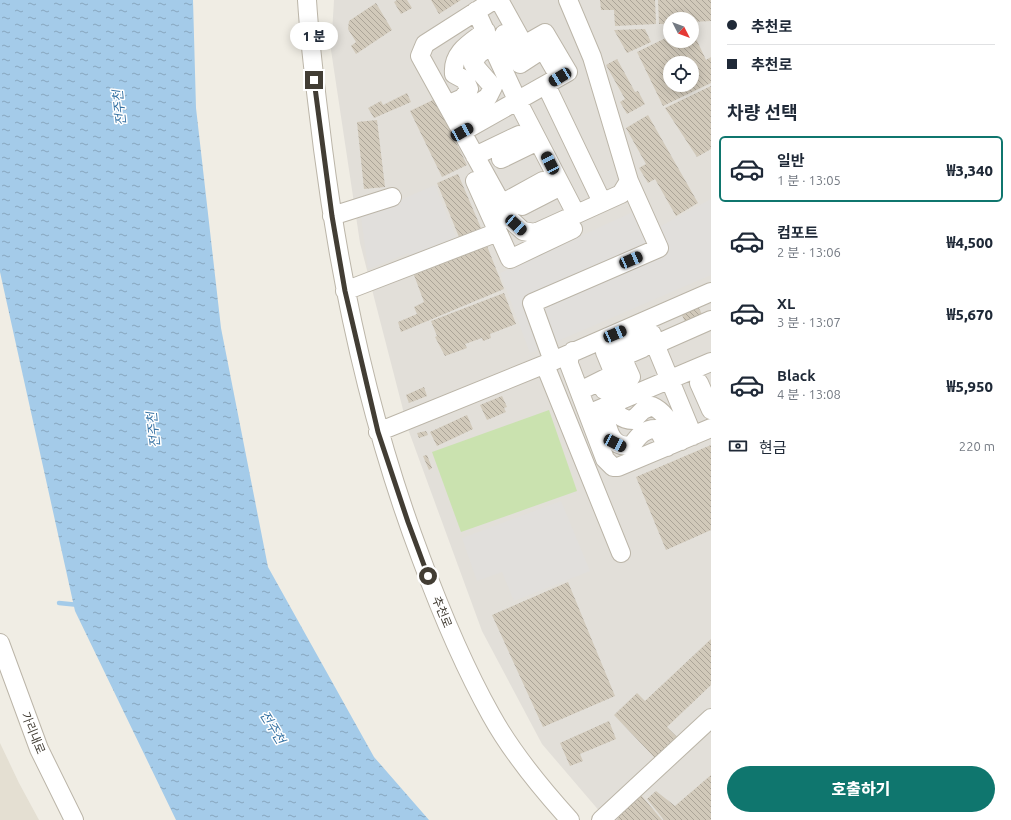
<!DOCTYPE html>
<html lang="ko">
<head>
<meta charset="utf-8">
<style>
	:root { --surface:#fff; --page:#f2f2f3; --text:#1f2937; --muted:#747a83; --line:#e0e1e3; --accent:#0f766e }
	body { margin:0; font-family:Ubuntu,"Noto Sans KR",sans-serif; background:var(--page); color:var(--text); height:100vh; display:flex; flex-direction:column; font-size:15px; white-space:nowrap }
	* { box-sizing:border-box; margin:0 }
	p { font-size:13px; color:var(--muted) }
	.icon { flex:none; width:22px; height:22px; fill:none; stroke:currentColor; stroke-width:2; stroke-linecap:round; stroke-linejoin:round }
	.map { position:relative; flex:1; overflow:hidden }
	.side { display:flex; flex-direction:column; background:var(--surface); width:300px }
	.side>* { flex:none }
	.guide { display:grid; align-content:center; height:88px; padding:0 16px; background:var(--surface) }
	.needle { width:26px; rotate:132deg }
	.fabs { position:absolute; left:663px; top:12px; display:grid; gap:8px }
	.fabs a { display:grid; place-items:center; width:36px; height:36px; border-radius:50%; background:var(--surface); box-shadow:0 2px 10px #0003; font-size:20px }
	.end { position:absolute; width:18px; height:18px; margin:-9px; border:5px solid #423d34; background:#fff; box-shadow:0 0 0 2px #fff }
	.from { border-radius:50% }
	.bubble { position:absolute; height:28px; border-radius:14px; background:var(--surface); box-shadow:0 2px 10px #0003; font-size:13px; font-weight:800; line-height:28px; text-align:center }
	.car { position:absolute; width:12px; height:24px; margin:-12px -6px; border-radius:5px; box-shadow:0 0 3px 1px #0007; background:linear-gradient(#222 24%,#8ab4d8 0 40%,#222 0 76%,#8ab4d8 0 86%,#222 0) }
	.guide b { display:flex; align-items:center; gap:14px; height:38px; font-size:15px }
	.guide b+b { border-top:1px solid var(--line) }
	.guide i { width:10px; height:10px; background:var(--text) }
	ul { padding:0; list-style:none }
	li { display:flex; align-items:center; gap:12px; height:66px; margin:0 8px 6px; padding:0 8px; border:2px solid transparent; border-radius:6px }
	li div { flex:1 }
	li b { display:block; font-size:15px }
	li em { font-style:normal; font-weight:800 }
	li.current { border-color:var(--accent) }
	li>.icon { width:36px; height:36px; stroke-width:1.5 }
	h2 { padding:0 16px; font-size:18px; line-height:48px }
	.pay { display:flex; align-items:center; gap:10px; height:44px; padding:0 16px; font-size:15px }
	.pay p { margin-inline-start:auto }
	.primary-button { display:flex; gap:8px; margin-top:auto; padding:8px 16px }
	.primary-button a { flex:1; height:46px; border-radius:24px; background:var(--accent); color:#fff; font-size:16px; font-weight:800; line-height:46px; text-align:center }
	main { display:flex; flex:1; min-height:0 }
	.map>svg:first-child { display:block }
	.residential { fill:#e4dfd2 }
	.industrial { fill:#e2dfd9; fill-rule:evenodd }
	.pitch { fill:#cae2af }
	.parking { fill:#e1dfdc }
	.water { fill:url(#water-ripples) }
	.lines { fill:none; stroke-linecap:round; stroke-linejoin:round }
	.stream { stroke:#a4cbe9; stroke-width:4.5 }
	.building { fill:url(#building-back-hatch); fill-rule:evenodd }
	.minor-casing { stroke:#bbb5a8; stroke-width:20 }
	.minor { stroke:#fff; stroke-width:18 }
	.route { stroke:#423d34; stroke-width:5 }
	.labels { text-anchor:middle; stroke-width:3; stroke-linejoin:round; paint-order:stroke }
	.street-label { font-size:12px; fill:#423d34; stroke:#fff }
	.water-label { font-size:13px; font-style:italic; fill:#3773a4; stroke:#fff }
</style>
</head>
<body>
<main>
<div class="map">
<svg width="711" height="820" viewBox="0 0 711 820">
	<defs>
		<pattern id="water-ripples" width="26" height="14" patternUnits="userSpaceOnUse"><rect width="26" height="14" fill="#a4cbe9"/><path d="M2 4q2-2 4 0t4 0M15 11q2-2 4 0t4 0" fill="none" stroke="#87a6be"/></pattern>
		<pattern id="building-back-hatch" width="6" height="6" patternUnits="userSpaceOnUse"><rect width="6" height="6" fill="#d1c9ba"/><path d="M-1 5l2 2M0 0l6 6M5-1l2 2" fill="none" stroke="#aba498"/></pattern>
	</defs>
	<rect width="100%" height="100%" fill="#f0ede4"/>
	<!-- residential -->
	<path class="residential" d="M0 743 19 783 39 820H0Z"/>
	<!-- industrial -->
	<path class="industrial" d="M334 0H711V820H607L542 744 482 631 408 429 360 243 331 50ZM670 19H692V41H670ZM670 63H692V85H670Z"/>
	<!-- pitch -->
	<path class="pitch" d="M549 410 577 491 461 532 432 452Z"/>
	<!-- parking -->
	<path class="parking" d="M435 185 457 239 411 256 408 253 368 269 361 217Z
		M711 199V275L530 353 500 273 637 210 648 233Z
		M561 501 590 571 514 601 502 572 477 581 462 538Z"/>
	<!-- water -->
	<path class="water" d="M0 0H193L196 108 221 328 268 567 374 757 429 820H176L75 611 0 272Z"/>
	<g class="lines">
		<!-- stream -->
		<path class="stream" d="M59 603 79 605"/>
	</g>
	<!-- building -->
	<path class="building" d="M397 0H407L412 8 401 14 394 2Z
		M431 0H461L439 14Z
		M600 0H655L656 24 615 26 614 10H601Z
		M658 0H711V21L692 22V19H670V24H659Z
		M376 3 392 30 356 54 351 46 356 42 348 29 349 21Z
		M645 29 651 42 627 53 614 30Z
		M692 30 706 60 711 57V83L663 106 637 52 670 36V41H692ZM670 63H692V85H670Z
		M617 59 635 92 638 91 645 104 627 114 620 102 625 99 606 65Z
		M711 86V149L697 157 665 108Z
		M407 93 411 102 374 118 368 108 381 101 383 105Z
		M435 99 467 165 442 177 410 111Z
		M648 115 698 203 676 216 655 179 648 183 639 168 646 164 626 128Z
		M377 120 385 187 364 189 357 122Z
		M458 174 481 228 459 237 437 183Z
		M487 246 504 289 401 332 398 322 417 314 414 307 424 302 414 275Z
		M504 293 516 324 490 334 491 338 483 341 482 338 465 344 467 348 445 356 435 337 437 336 431 321Z
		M696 303 702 314 685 322 680 310Z
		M424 387 427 396 409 403 406 395Z
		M502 396 507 407 504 408 506 412 487 420 480 405Z
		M467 415 473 429 437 446 430 432Z
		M426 431 428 435 419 438 417 433Z
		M711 445V530L666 550 636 477Z
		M427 455 432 468 429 470 423 456Z
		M568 582 615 696 543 727 492 615Z
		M711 639V685L667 727 678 738 656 759 614 715 637 693 645 701Z
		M609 721 616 739 580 754 583 761 570 766 560 743Z
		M711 775V820H664L647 799 656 791 675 806Z
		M640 794 662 820H617L621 813Z"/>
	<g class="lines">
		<!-- minor casing -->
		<g class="minor-casing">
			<path id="minor" d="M307 0C310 50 317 99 323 149 341 289 371 426 421 558 441 612 463 665 491 715 512 753 541 788 570 820
				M494 0 425 44 420 56 510 219 523 231 535 233 621 194 629 181 592 57 568 0
				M476 11 518 102 576 214
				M504 34 520 64 543 49 554 68
				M546 85 602 202
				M447 105 463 98 469 89 465 80 454 74C452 52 470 43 486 31
				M455 118 488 97 493 87 473 64 478 55 492 44
				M462 132 568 72 545 33 524 45 499 0
				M475 156 519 135
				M501 159 538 141
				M475 181 510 259 573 229
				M501 204 543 181
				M522 206 561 186
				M332 216 392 197
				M345 291 498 232
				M573 351 569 358V364L605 459 613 467H618L711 428
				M553 361 532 303 659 248 629 181
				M545 365 621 553
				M699 383 711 410
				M604 390 631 377 622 357 643 348
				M580 391 614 374 605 352 652 334 655 343
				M611 404C617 414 621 420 633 420L643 410 652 406C666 412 673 428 681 441
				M603 408C607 425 609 450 632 445 639 435 645 428 658 429L667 447
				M588 414 711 362
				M378 432 553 361 711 292
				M693 436 657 349 661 342 711 320
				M0 643 39 749 74 820
				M601 820 711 718"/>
		</g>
		<!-- minor -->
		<use href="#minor" class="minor"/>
	</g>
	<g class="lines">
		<!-- route -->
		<path class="route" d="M314 80 332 216 345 291 378 432 408 522 428 576"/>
	</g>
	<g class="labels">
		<!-- street labels -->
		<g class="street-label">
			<text transform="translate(442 612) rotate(68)" y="4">추천로</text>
			<text transform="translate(33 733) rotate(68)" y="4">가리내로</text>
		</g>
		<!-- water labels -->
		<g class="water-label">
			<text transform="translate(119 108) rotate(-96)" y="5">전주천</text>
			<text transform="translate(153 430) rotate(-96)" y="5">전주천</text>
			<text transform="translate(273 727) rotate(59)" y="5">전주천</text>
		</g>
	</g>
</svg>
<div class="fabs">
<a><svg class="needle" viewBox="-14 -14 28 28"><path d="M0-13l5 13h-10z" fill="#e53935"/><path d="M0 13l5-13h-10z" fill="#747a83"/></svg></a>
<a><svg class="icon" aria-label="locate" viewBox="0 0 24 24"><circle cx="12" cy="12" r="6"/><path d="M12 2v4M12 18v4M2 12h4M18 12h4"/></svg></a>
</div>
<i class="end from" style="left:428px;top:576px"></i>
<i class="end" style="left:314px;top:80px"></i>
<div class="bubble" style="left:290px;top:22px;width:48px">1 분</div>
<i class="car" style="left:560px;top:77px;rotate:239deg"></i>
<i class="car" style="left:462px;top:132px;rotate:61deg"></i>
<i class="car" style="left:550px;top:163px;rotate:333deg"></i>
<i class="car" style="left:516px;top:225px;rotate:132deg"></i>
<i class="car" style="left:631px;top:260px;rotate:67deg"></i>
<i class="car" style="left:615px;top:334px;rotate:67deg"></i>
<i class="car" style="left:615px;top:443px;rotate:117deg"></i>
</div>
<section class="side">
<div class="guide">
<b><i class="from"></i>추천로</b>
<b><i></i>추천로</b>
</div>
<h2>차량 선택</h2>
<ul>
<li class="current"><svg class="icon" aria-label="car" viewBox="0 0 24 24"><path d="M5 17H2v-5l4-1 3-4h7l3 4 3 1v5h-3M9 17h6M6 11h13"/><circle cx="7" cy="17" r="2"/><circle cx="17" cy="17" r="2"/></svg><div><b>일반</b><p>1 분 · 13:05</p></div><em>₩3,340</em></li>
<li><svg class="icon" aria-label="car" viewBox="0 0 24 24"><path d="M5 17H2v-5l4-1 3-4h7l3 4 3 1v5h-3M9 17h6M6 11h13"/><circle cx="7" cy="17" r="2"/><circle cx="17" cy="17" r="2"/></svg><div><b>컴포트</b><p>2 분 · 13:06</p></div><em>₩4,500</em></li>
<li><svg class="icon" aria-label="car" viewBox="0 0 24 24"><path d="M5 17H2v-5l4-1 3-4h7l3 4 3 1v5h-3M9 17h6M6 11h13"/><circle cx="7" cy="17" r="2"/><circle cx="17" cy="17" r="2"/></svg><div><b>XL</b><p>3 분 · 13:07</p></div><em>₩5,670</em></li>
<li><svg class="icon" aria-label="car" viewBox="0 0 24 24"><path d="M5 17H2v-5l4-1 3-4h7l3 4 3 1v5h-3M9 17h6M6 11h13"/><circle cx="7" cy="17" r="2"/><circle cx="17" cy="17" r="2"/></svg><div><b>Black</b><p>4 분 · 13:08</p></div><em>₩5,950</em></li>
</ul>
<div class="pay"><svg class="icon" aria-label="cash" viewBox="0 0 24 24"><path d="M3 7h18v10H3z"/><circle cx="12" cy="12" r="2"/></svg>현금<p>220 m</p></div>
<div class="primary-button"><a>호출하기</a></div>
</section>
</main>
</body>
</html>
